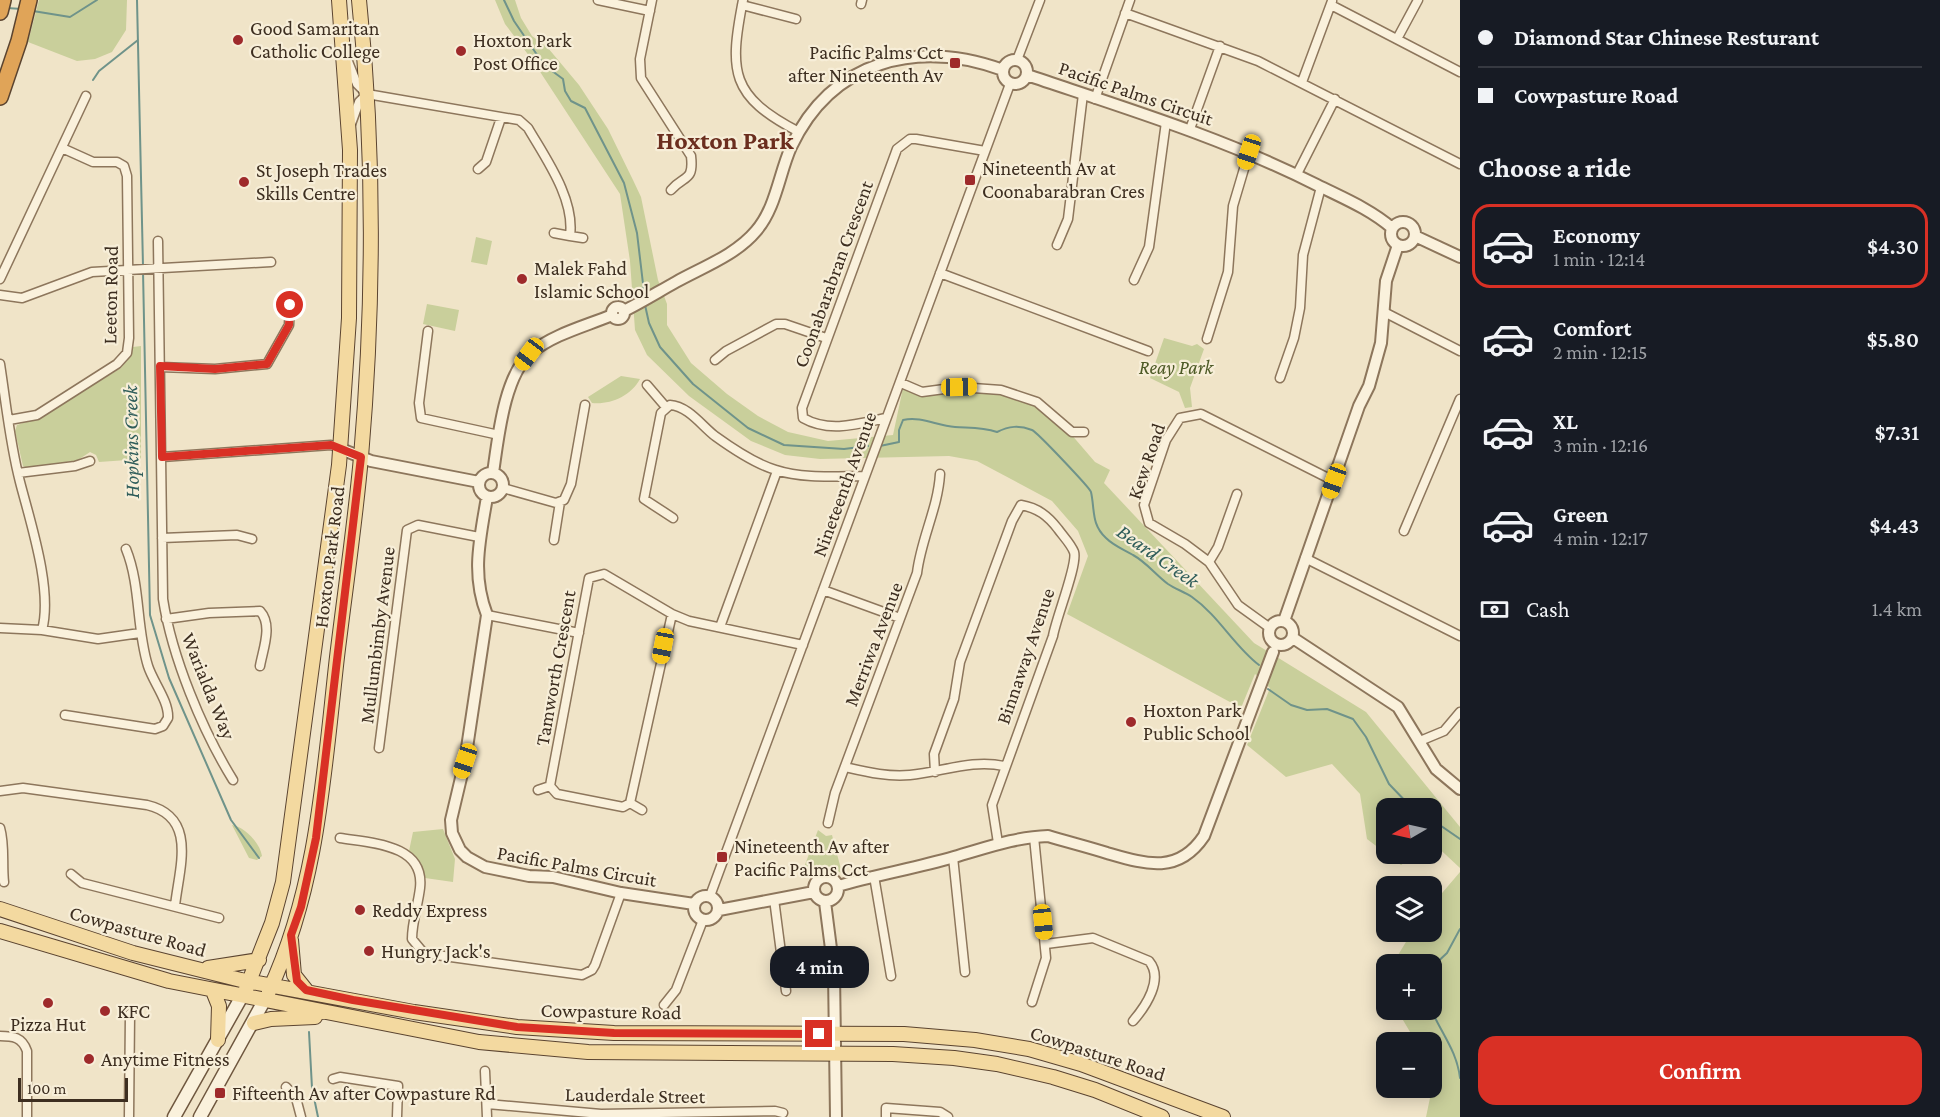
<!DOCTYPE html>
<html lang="en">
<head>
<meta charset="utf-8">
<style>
	:root { --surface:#171b24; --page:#242831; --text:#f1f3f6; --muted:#9ea1a6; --line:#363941; --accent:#d93025 }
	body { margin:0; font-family:"Crimson Pro",serif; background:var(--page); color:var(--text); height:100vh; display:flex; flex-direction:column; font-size:22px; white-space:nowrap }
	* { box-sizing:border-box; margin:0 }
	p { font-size:20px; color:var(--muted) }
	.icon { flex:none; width:33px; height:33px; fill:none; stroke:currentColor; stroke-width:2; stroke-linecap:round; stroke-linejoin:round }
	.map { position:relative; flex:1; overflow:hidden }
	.sheet { display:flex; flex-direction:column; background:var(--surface); width:480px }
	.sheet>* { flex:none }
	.guide { display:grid; align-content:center; height:132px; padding:0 18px; background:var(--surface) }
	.needle { width:39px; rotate:261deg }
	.buttons { position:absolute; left:1376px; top:798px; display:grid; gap:12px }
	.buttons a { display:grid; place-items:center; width:66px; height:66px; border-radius:12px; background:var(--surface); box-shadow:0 3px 15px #0003; font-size:30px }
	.scale { position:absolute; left:18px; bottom:15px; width:110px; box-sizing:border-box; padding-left:6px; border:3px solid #3d2e20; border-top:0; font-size:16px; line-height:21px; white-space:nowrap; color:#3d2e20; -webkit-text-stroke:4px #f7eed8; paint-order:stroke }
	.end { position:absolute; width:27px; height:27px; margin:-14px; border:8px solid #d93025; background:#fff; box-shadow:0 0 0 3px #fff }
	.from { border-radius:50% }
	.bubble { position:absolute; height:42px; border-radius:18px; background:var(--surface); box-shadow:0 3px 15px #0003; font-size:20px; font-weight:600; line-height:42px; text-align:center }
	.car { position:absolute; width:18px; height:36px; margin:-18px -9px; border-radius:8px; box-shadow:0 0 4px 2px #0007; background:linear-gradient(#f5c518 24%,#345 0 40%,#f5c518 0 76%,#345 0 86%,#f5c518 0) }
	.guide b { display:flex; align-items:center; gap:21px; height:57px; font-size:22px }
	.guide b+b { border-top:2px solid var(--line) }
	.guide i { width:15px; height:15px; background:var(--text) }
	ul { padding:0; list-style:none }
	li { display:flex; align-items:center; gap:18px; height:84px; margin:0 12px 9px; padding:0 6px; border:3px solid transparent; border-radius:18px }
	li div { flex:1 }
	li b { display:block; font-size:22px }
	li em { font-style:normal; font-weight:600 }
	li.active { border-color:var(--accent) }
	li>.icon { width:54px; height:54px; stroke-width:1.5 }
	h2 { padding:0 18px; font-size:27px; line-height:72px }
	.pay { display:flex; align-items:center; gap:15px; height:66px; padding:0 18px; font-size:22px }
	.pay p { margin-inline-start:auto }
	.button { display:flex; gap:12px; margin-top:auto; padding:12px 18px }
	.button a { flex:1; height:69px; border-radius:18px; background:var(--accent); color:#fff; font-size:24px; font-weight:600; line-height:69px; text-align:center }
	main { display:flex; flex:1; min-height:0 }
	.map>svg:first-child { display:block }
	.green { fill:#c9cf9b }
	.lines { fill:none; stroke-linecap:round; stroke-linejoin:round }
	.stream { stroke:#6f938a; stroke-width:2 }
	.minor-casing { stroke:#8d765c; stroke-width:11 }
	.tertiary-casing { stroke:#8d765c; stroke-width:14 }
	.secondary-casing { stroke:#6f573f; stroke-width:15 }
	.primary-casing { stroke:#5b4430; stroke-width:16 }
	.motorway-casing { stroke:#5b4430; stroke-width:18 }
	.minor { stroke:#faf1dc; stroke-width:8 }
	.tertiary { stroke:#faf1dc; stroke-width:10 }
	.secondary { stroke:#faf1dc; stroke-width:12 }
	.primary { stroke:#f3d9a0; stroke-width:14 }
	.motorway { stroke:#e0a458; stroke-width:15 }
	.route { stroke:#d93025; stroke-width:8 }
	.poi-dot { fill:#9e2a2b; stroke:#f7eed8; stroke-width:2 }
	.labels { text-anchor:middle; stroke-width:4.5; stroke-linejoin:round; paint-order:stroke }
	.poi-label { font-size:20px; fill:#3d2e20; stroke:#f7eed8; text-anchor:start }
	.street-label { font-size:20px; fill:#3d2e20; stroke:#f7eed8 }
	.park-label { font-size:20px; font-style:italic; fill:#4d5a26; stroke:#f7eed8 }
	.water-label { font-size:21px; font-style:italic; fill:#2f5d5a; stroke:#f7eed8 }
	.district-label { font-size:26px; font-weight:bold; fill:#6b2e1e; stroke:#f7eed8 }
</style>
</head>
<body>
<main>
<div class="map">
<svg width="1460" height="1117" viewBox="0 0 1460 1117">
	<rect width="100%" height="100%" fill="#f0e4c8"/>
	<!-- green -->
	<path class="green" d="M39 0H127L126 30 112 52 95 59 77 61 28 42Z
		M495 0H515L521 18 532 36 548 48 579 85 608 129 633 180 641 197 658 280 667 304V325L691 363 727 394 758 416 788 432 828 441 893 435 903 388 918 386 930 389 971 385 1030 399 1064 426 1095 462 1110 470 1104 483 1254 643 1366 712 1460 827V868L1431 841V808H1386V854H1416L1401 865 1367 839 1360 794 1332 764 1286 777 1247 745 1270 688 1255 674 1241 708 1067 614 1088 556 1078 531 1052 501 977 461 949 456 820 459 785 455 751 441 689 396 647 355 635 330 630 261 620 194 533 61 505 24Z
		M476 237 492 241 487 265 471 262Z
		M427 304 459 310 455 331 423 324Z
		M1164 338 1192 346 1197 344 1204 349 1190 388 1192 407 1185 408 1179 392 1150 378Z
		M141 346V459L99 462 96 455 90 452 75 462 29 469 23 466 15 431 17 425 41 417 121 368 130 357 133 347Z
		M621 376 640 379C631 396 610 405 592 403L588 397Z
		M232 825C245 827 260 843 262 856L257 860 249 858Z
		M443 829 455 859 453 882 425 878 421 866 409 851 413 832Z
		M818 830 826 836 832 835 842 873C817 863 820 876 800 878Z
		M1460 872V1117H1426L1435 1074 1431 1067V1042H1416L1400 1015V1010H1431V964H1396L1395 960 1412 932H1431V906Z"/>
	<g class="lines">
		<!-- stream -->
		<path class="stream" d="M137 0 143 266
			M504 0 514 21 544 65 563 79 565 91 571 101 585 108 624 183 637 233 644 292
			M7 8 22 9
			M33 11 70 17 97 0
			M93 80 99 71 138 40
			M143 271 150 615 169 678 231 820 259 858
			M645 305 649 323 660 347 693 384 748 428 784 445 844 449 868 446
			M880 446 899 442V430L903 420C922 416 937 426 955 427 970 428 982 427 997 432 1009 426 1019 425 1032 430 1037 432 1090 488 1091 492 1095 510 1091 524 1106 538 1114 546 1123 549 1133 555 1146 562 1156 575 1168 584 1175 589 1185 592 1192 597 1219 616 1234 646 1259 665
			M1268 689 1291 705 1307 710 1327 709 1353 719 1366 737 1389 784 1412 808
			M1431 819 1460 839
			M1431 968 1447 953 1460 929
			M1431 1009C1441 1033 1457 1051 1460 1078
			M309 1032 312 1088 318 1117"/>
		<!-- minor casing -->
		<g class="minor-casing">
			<path id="minor" d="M598 0 650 11
				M652 0 640 59 641 78 691 156C694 182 684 175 671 190
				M743 0C729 72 730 96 799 132
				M861 4 862 0
				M742 5 796 19
				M1331 5 1460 72
				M1125 13 1258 61 1460 164
				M1397 39 1418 0
				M347 59 357 84 367 94 519 120 528 128C546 159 575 199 570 236L583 238
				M1017 60 1040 0
				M1302 82 1332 1
				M1095 99 1130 0
				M351 124 359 102 367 94
				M1190 129 1220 46
				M478 169 486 162 501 118
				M1297 174 1335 99
				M554 233 570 236
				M158 241 163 599C172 657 202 730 233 780
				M1057 245 1068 219 1083 94
				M940 273 1148 351
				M0 279 86 96
				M1134 280 1149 247 1166 122
				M0 295 22 298 92 272 271 262
				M1384 312 1460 351
				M428 331 419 403 421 418 499 435
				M1207 339 1228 272 1233 206 1249 152
				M715 360 726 351 776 324H785L826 338
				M0 364C6 403 10 444 20 482 30 521 53 590 42 630
				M160 367 215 369 267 364 289 325 290 305
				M1280 378 1294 338 1300 308 1303 255 1321 187
				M901 383 922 392 959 387 1001 390 1037 402 1072 432H1084
				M647 385 665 406
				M886 418C858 424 829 433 803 418L802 408 897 149 910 139H916L985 151
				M9 420 37 415 117 364 127 353 129 338 127 176 124 166 117 162H93L62 148
				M162 457 331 445 341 449
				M18 473 75 466 90 461
				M503 488 556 503 564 500 571 484 585 405
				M673 518 644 499 661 413 670 405C688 406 702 426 715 436 733 449 755 464 776 470 803 479 837 476 865 476
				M1404 531 1460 399
				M162 538 237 535 252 539
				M554 540 560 502
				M1305 558 1460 636
				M1209 562 1218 547 1237 494
				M823 590 900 618
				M672 614 630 803 623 807 557 794 550 786 551 780 589 578 604 574 672 614 689 621 803 645
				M487 615 579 633
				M166 619 209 613 260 611C273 625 263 649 260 666
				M720 627 777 471
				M0 628 42 630 98 639 140 633
				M1270 628 1238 605 1209 562 1185 544 1149 523 1144 505 1166 440 1180 418 1201 414 1334 481
				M65 715 155 729 163 726 168 718C169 701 153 682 148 666 136 628 141 586 126 549
				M1420 741 1444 731 1460 712
				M379 748 407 530 418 525 479 537
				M845 767C867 772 887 777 910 775 942 772 972 759 1004 766
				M935 772 934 754 954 699 960 662 1012 521 1021 505C1038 508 1048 516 1058 529 1063 536 1071 544 1074 552 1078 564 1056 618 1053 636L992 805 998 843
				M538 790 550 786
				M0 791 23 788 147 805C198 817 179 868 175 906
				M630 803 642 810
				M828 823 835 793 917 573C921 539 938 508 940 474
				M0 828C5 845 2 864 4 882
				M340 838C371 843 425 844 420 888 418 905 412 922 412 939L422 951 429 954 582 975 592 970 595 965 621 893
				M953 857 965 972
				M71 874 82 883 219 918
				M874 876 891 976
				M710 896 1010 84
				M774 899 786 991
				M1046 944 1093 938 1149 961C1164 979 1146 1006 1133 1021
				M1032 1002 1046 958 1034 837
				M664 1005 676 990 703 920
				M0 1036C13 1036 22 1037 27 1051V1117
				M485 1071 487 1117
				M333 1079 340 1077 398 1086 397 1117
				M286 1087 296 1098 301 1117
				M487 1104 601 1114 775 1111 783 1113
				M129 1117 130 1014
				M886 1117V1108L940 1112 948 1117"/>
		</g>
		<!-- tertiary casing -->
		<g class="tertiary-casing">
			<path id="tertiary" d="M1003 72a12 12 0 1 1 24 0a12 12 0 1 1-24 0Z
				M1027 75C1125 108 1224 138 1317 185 1343 198 1370 209 1392 228
				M1391 234a12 12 0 1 1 24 0a12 12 0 1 1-24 0Z
				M1415 236 1460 257
				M612 313a6 6 0 1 1 12 0a6 6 0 1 1-12 0Z
				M624 311C642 302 658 292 676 282 703 267 736 255 756 231 776 208 779 174 791 147 832 60 917 39 1003 70
				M341 449 371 461 479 482
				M479 485a12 12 0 1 1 24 0a12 12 0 1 1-24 0Z
				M493 473C498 439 504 374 532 352 554 334 586 326 612 315
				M487 497C480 539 471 574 487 615L465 761 451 820 452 833 460 850 467 857 485 867 529 876 553 877 621 893 694 904
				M1269 633a12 12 0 1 1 24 0a12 12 0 1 1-24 0Z
				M1284 621 1359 406 1369 386 1381 343 1386 281 1398 245
				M1293 638 1398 707 1436 769 1460 789
				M814 889a12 12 0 1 1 24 0a12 12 0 1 1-24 0Z
				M838 886C876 875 916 868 954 857 986 848 1015 837 1048 836 1068 842 1088 847 1107 853 1145 864 1178 875 1204 836L1273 652
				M694 908a12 12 0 1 1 24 0a12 12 0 1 1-24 0Z
				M825 902 834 972 836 1117
				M719 910 814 892"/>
		</g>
		<!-- secondary casing -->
		<g class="secondary-casing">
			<path id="secondary" d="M174 1117 242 996
				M200 1117 264 1001"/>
		</g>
		<!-- primary casing -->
		<g class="primary-casing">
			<path id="primary" d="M0 909 133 953 241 980 414 1012 517 1027 614 1033 904 1034 975 1040 1029 1049 1081 1064 1223 1117
				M0 931 169 981 479 1042 588 1052 893 1054 954 1058 997 1064 1053 1077 1095 1090 1162 1117
				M291 940 294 975 306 990
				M208 968 259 960
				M246 989 272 923 283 882 339 465 349 318 350 150 339 0
				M213 991 219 1006 218 1040
				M269 991C318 886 324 771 337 657 345 591 355 524 361 457 374 305 375 152 359 0
				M254 1023 271 1019 315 1017"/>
		</g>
		<!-- motorway casing -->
		<g class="motorway-casing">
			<path id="motorway" d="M0 12 3 0
				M0 97 19 41 29 0"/>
		</g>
		<!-- minor -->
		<use href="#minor" class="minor"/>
		<!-- tertiary -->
		<use href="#tertiary" class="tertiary"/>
		<!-- secondary -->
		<use href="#secondary" class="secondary"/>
		<!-- primary -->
		<use href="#primary" class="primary"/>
		<!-- motorway -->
		<use href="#motorway" class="motorway"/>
	</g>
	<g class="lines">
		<!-- route -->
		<path class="route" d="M290 305 289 325 267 364 215 369 160 366 162 457 331 445 361 457 316 838 301 907 291 935 297 981 306 990 353 1000 517 1027 614 1033 819 1034"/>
	</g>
	<!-- markers -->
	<g class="poi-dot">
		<circle cx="238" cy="40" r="6"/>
		<circle cx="461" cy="51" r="6"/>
		<rect x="949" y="57" width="12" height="12" rx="3"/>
		<rect x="964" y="174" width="12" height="12" rx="3"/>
		<circle cx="244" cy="182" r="6"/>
		<circle cx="522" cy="279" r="6"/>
		<circle cx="1131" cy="722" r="6"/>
		<rect x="716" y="851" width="12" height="12" rx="3"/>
		<circle cx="360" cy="910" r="6"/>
		<circle cx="369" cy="951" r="6"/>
		<circle cx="48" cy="1003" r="6"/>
		<circle cx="105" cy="1011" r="6"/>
		<circle cx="89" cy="1059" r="6"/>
		<rect x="214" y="1087" width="12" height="12" rx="3"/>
	</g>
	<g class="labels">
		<!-- poi labels -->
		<g class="poi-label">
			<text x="250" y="35">Good Samaritan<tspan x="250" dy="23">Catholic College</tspan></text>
			<text x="473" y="47">Hoxton Park<tspan x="473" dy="23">Post Office</tspan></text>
			<text x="943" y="59" text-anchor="end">Pacific Palms Cct<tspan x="943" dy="23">after Nineteenth Av</tspan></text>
			<text x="982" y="175">Nineteenth Av at<tspan x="982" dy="23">Coonabarabran Cres</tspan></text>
			<text x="256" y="177">St Joseph Trades<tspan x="256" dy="23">Skills Centre</tspan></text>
			<text x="534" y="275">Malek Fahd<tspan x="534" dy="23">Islamic School</tspan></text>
			<text x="1143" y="717">Hoxton Park<tspan x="1143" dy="23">Public School</tspan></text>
			<text x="734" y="853">Nineteenth Av after<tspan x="734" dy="23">Pacific Palms Cct</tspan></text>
			<text x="372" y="917">Reddy Express</text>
			<text x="381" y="958">Hungry Jack's</text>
			<text x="117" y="1018">KFC</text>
			<text x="48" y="1031" text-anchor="middle">Pizza Hut</text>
			<text x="101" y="1066">Anytime Fitness</text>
			<text x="232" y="1100">Fifteenth Av after Cowpasture Rd</text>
		</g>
		<!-- street labels -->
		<g class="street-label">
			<text transform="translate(1136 93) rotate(19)" y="7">Pacific Palms Circuit</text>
			<text transform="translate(833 274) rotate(-70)" y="7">Coonabarabran Crescent</text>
			<text transform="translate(110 295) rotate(-89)" y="7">Leeton Road</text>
			<text transform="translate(1146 461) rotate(-71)" y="7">Kew Road</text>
			<text transform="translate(844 484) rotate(-70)" y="7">Nineteenth Avenue</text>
			<text transform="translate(329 557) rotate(-83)" y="7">Hoxton Park Road</text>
			<text transform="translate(377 635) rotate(-83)" y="7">Mullumbimby Avenue</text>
			<text transform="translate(873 644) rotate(-69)" y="7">Merriwa Avenue</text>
			<text transform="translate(1025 656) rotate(-71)" y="7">Binnaway Avenue</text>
			<text transform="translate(555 668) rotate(-80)" y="7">Tamworth Crescent</text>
			<text transform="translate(209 686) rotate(68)" y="7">Warialda Way</text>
			<text transform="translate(577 866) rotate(10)" y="7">Pacific Palms Circuit</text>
			<text transform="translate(138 931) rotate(16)" y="7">Cowpasture Road</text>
			<text transform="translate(611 1011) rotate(1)" y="7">Cowpasture Road</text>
			<text transform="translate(1098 1053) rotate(18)" y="7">Cowpasture Road</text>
			<text transform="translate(635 1095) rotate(1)" y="7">Lauderdale Street</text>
		</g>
		<!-- park labels -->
		<g class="park-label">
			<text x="1176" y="374">Reay Park</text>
		</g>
		<!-- water labels -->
		<g class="water-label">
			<text transform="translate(131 442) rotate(-91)" y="7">Hopkins Creek</text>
			<text transform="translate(1158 556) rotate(35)" y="7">Beard Creek</text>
		</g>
		<!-- district labels -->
		<g class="district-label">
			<text x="725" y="149">Hoxton Park</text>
		</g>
	</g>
</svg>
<div class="buttons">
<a><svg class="needle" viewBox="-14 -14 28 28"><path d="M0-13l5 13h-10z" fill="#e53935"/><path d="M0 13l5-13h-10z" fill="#9ea1a6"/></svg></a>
<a><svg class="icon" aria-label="layers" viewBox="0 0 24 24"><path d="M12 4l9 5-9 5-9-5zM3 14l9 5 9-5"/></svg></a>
<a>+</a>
<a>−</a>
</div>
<div class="scale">100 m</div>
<i class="end from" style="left:290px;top:305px"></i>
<i class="end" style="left:819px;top:1034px"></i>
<div class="bubble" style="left:770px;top:946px;width:99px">4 min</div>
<i class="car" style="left:1249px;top:152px;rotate:198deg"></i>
<i class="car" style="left:529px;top:354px;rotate:217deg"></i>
<i class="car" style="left:959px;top:387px;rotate:89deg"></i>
<i class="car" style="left:1334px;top:481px;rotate:200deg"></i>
<i class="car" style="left:663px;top:646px;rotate:191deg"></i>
<i class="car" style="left:465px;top:761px;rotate:198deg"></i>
<i class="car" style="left:1043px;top:922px;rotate:174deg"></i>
</div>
<section class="sheet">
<div class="guide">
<b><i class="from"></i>Diamond Star Chinese Resturant</b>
<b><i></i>Cowpasture Road</b>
</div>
<h2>Choose a ride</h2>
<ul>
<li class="active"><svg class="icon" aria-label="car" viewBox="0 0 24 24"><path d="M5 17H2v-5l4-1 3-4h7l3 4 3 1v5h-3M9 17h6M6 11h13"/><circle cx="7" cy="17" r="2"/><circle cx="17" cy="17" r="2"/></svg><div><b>Economy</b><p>1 min · 12:14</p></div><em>$4.30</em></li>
<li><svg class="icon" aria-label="car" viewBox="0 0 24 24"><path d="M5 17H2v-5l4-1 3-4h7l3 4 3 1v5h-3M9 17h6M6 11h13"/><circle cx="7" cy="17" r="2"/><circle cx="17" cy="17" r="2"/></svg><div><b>Comfort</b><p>2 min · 12:15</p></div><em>$5.80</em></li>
<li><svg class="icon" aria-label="car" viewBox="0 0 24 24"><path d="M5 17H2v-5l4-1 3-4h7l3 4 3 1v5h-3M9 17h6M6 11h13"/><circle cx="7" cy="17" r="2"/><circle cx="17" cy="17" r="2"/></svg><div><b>XL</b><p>3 min · 12:16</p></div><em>$7.31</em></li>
<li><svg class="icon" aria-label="car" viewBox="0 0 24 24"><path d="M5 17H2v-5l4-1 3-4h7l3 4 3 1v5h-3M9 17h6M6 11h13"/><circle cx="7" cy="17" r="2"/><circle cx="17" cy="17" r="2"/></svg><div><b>Green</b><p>4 min · 12:17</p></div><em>$4.43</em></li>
</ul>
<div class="pay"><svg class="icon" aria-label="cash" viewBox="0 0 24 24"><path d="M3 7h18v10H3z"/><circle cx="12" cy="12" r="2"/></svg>Cash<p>1.4 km</p></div>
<div class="button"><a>Confirm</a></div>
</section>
</main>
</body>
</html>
